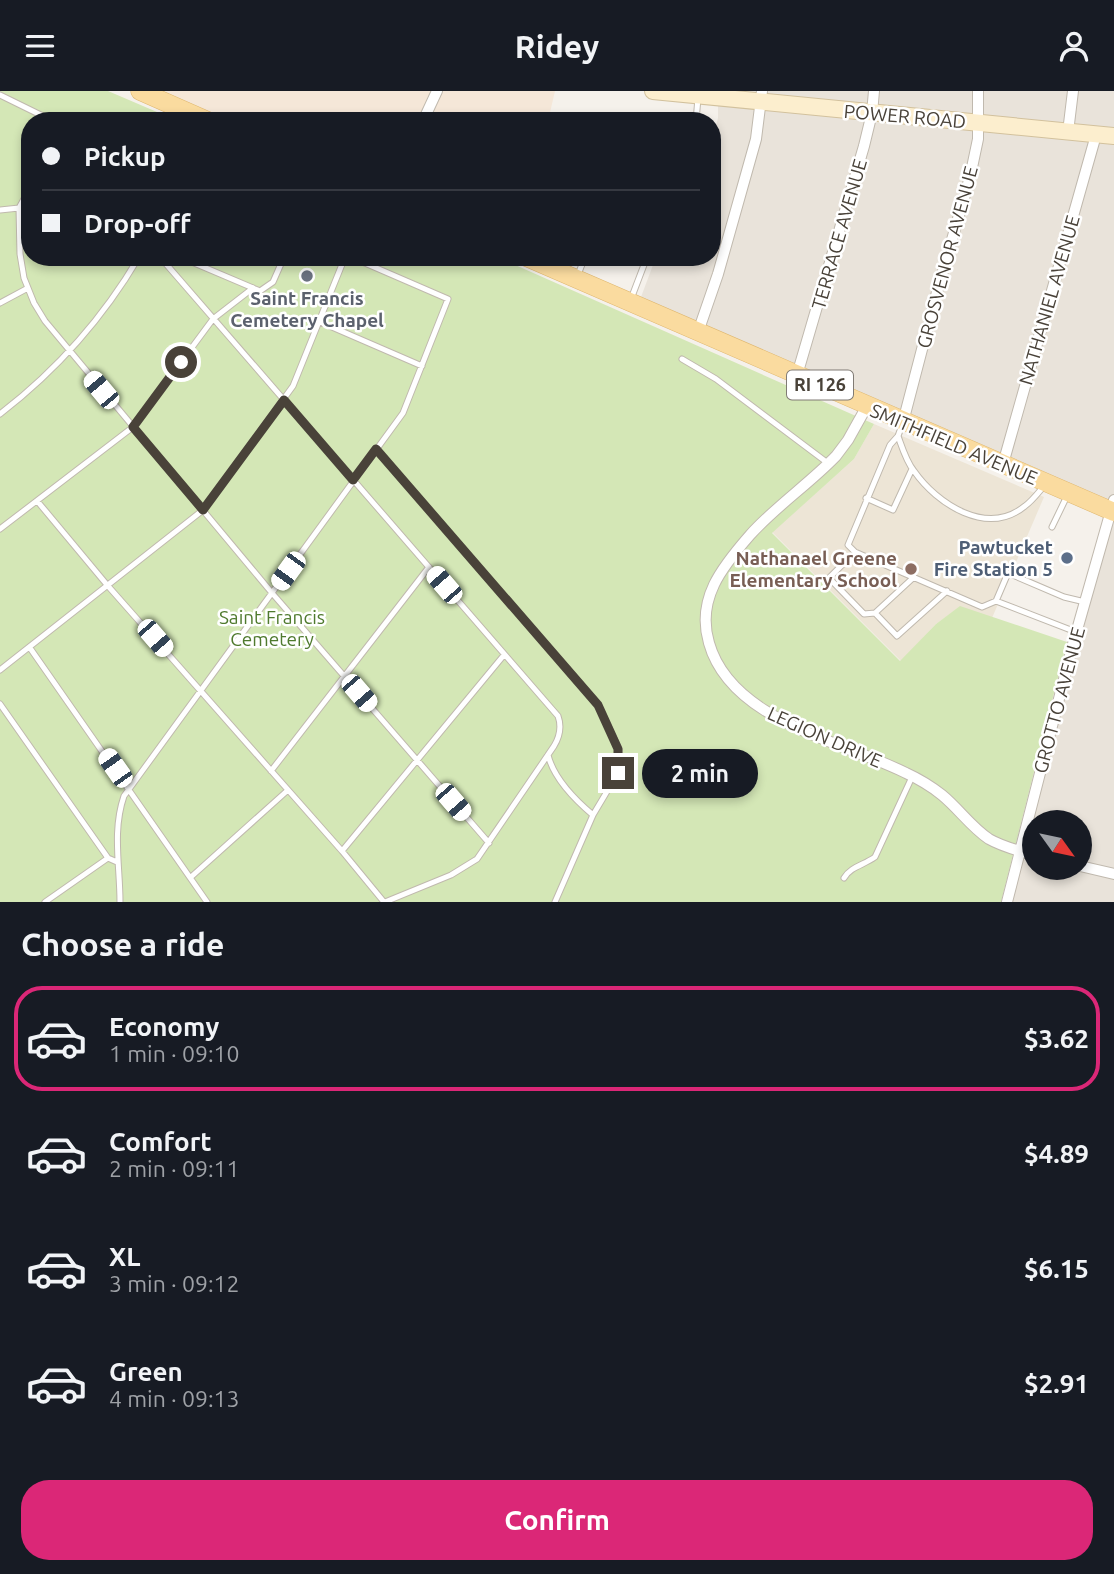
<!DOCTYPE html>
<html lang="en">
<head>
<meta charset="utf-8">
<style>
	:root { --surface:#171b24; --page:#20242c; --text:#f1f3f6; --muted:#9ea1a6; --line:#363941; --accent:#db2777 }
	body { margin:0; font-family:Ubuntu,sans-serif; background:var(--page); color:var(--text); height:100vh; display:flex; flex-direction:column; font-size:26px; white-space:nowrap }
	* { box-sizing:border-box; margin:0 }
	p { font-size:23px; color:var(--muted) }
	.icon { flex:none; width:38px; height:38px; fill:none; stroke:currentColor; stroke-width:2; stroke-linecap:round; stroke-linejoin:round }
	.map { position:relative; height:811px; overflow:hidden }
	.panel { display:flex; flex-direction:column; background:var(--surface); flex:1 }
	.panel>* { flex:none }
	.banner { position:absolute; left:21px; top:21px; width:700px; height:154px; border-radius:28px; box-shadow:0 4px 10px #0003; display:grid; align-content:center; height:154px; padding:0 21px; background:var(--surface) }
	.needle { width:46px; rotate:123deg }
	.tools { position:absolute; left:1022px; top:719px; display:grid; gap:14px }
	.tools a { display:grid; place-items:center; width:70px; height:70px; border-radius:50%; background:var(--surface); box-shadow:0 4px 10px #0003; font-size:35px }
	.end { position:absolute; width:32px; height:32px; margin:-16px; border:9px solid #494239; background:#fff; box-shadow:0 0 0 4px #fff }
	.from { border-radius:50% }
	.bubble { position:absolute; height:49px; border-radius:24px; background:var(--surface); box-shadow:0 4px 10px #0003; font-size:23px; font-weight:600; line-height:49px; text-align:center }
	.car { position:absolute; width:21px; height:42px; margin:-21px -10px; border-radius:9px; box-shadow:0 0 5px 2px #0007; background:linear-gradient(#fff 24%,#345 0 40%,#fff 0 76%,#345 0 86%,#fff 0) }
	.banner b { display:flex; align-items:center; gap:24px; height:66px; font-size:26px }
	.banner b+b { border-top:2px solid var(--line) }
	.banner i { width:18px; height:18px; background:var(--text) }
	ul { padding:0; list-style:none }
	li { display:flex; align-items:center; gap:21px; height:105px; margin:0 14px 10px; padding:0 7px; border:4px solid transparent; border-radius:28px }
	li div { flex:1 }
	li b { display:block; font-size:26px }
	li em { font-style:normal; font-weight:600 }
	li.active { border-color:var(--accent) }
	li>.icon { width:63px; height:63px; stroke-width:1.5 }
	h2 { padding:0 21px; font-size:32px; line-height:84px }
	.cta { display:flex; gap:14px; margin-top:auto; padding:14px 21px }
	.cta a { flex:1; height:80px; border-radius:28px; background:var(--accent); color:#fff; font-size:28px; font-weight:600; line-height:80px; text-align:center }
	header { display:flex; justify-content:space-between; align-items:center; height:91px; padding:0 21px; background:var(--surface); font-size:32px; font-weight:600 }
	.map>svg:first-child { display:block }
	.residential { fill:#e9e3da; fill-rule:evenodd }
	.commercial { fill:#f5e7d8 }
	.education { fill:#ede5d6 }
	.green { fill:#d4e7b6 }
	.lines { fill:none; stroke-linecap:round; stroke-linejoin:round }
	.lane-casing { stroke:#c0b9ae; stroke-width:7 }
	.street-casing { stroke:#c0b9ae; stroke-width:12 }
	.secondary-casing { stroke:#d2c19d; stroke-width:18 }
	.primary-casing { stroke:#dfb76f; stroke-width:19 }
	.lane { stroke:#fff; stroke-width:5 }
	.street { stroke:#fff; stroke-width:10 }
	.secondary { stroke:#fceece; stroke-width:16 }
	.primary { stroke:#fadb9f; stroke-width:18 }
	.route { stroke:#494239; stroke-width:9 }
	.worship-dot { fill:#6b7280; stroke:#fff; stroke-width:2.5 }
	.service-dot { fill:#5c6f8a; stroke:#fff; stroke-width:2.5 }
	.education-dot { fill:#8d6e63; stroke:#fff; stroke-width:2.5 }
	.labels { text-anchor:middle; stroke-width:5; stroke-linejoin:round; paint-order:stroke }
	.shield { fill:#fff; stroke:#807b74; stroke-width:2 }
	.shield-label { font-size:18px; font-weight:bold; fill:#494239 }
	.street-label { font-size:19px; fill:#494239; stroke:#fff }
	.worship-label { font-size:19px; font-weight:bold; fill:#5b616d; stroke:#fff }
	.service-label { font-size:19px; font-weight:bold; fill:#4e5e75; stroke:#fff; text-anchor:end }
	.education-label { font-size:19px; font-weight:bold; fill:#785e54; stroke:#fff; text-anchor:end }
	.park-label { font-size:19px; fill:#4f7a2e; stroke:#fff }
</style>
</head>
<body>
<header><svg class="icon" aria-label="menu" viewBox="0 0 24 24"><path d="M4 6h16M4 12h16M4 18h16"/></svg>Ridey<svg class="icon" aria-label="person" viewBox="0 0 24 24"><circle cx="12" cy="8" r="4"/><path d="M4 21q1-7 8-7t8 7"/></svg></header>
<div class="map">
<svg width="1114" height="811" viewBox="0 0 1114 811">
	<rect width="100%" height="100%" fill="#f5f1eb"/>
	<!-- residential -->
	<path class="residential" d="M656 0H1114V811H1008L1109 419 638 214 656 166H712V49L718 27V9ZM1034 732H1080V777H1034Z"/>
	<!-- commercial -->
	<path class="commercial" d="M140 0H555L548 30H209Z"/>
	<!-- education -->
	<path class="education" d="M874 333 1044 406 992 527 960 516 936 533 901 570 772 441 854 368Z"/>
	<!-- green -->
	<path class="green" d="M0 0H108L178 30H30V166H497L874 333 854 368 772 442 900 570 936 533 960 515 1067 551 1001 811H0Z"/>
	<g class="lines">
		<!-- lane casing -->
		<g class="lane-casing">
			<path id="lane" d="M0 4 53 30
				M696 30 698 7
				M30 97 19 117 20 163 24 187 34 212 45 230 272 502 489 752
				M0 119 19 117 30 120
				M160 166 558 625C562 636 560 645 554 655L477 768 451 784 385 811
				M180 166 260 200 273 191 284 166
				M577 186 585 166
				M631 208 647 166
				M0 212 28 197
				M318 230 422 275
				M682 268 716 288 829 373
				M0 323C57 279 102 229 139 166
				M902 334 898 345 890 354 848 454 855 461 982 516 996 510
				M898 345C902 356 906 370 914 380 937 413 987 446 1025 415 1032 410 1038 402 1044 395
				M376 358 598 614 619 658 618 682 593 724 555 811
				M866 407 893 419 912 378
				M38 411 108 495 342 760
				M1052 436 1067 405
				M0 438 133 336 213 228 253 197
				M855 461 829 487 864 523 875 522
				M914 486 875 522 897 545 947 500
				M1076 541 996 510 1008 482 1064 506 1085 511
				M30 557 207 811
				M0 579 203 419 293 295 345 166
				M0 613 108 767
				M548 664C554 688 574 708 593 724
				M271 680 429 476
				M191 786 288 699
				M844 787C850 776 864 774 875 766L912 686
				M45 811 108 767 117 771
				M120 811C120 775 112 740 124 705L403 322 448 208 351 166
				M384 811 342 760 504 564"/>
		</g>
		<!-- street casing -->
		<g class="street-casing">
			<path id="street" d="M423 30 437 0
				M1068 41 1073 0
				M698 241 718 183 756 48 762 0
				M797 284 864 55 872 22 874 0
				M867 315 848 349 836 365C809 393 776 415 750 444 722 476 696 508 709 552 731 630 842 650 906 682 919 688 932 696 942 704 959 718 971 736 989 748 1003 756 1019 760 1034 764
				M903 331 937 201 970 86 978 48V0
				M1003 373 1096 44
				M1080 775 1114 783
				M1007 811 1073 553 1114 409"/>
		</g>
		<!-- secondary casing -->
		<g class="secondary-casing">
			<path id="secondary" d="M653 0 1114 45"/>
		</g>
		<!-- primary casing -->
		<g class="primary-casing">
			<path id="primary" d="M140 0 208 30
				M526 166 1114 421"/>
		</g>
		<!-- lane -->
		<use href="#lane" class="lane"/>
		<!-- street -->
		<use href="#street" class="street"/>
		<!-- secondary -->
		<use href="#secondary" class="secondary"/>
		<!-- primary -->
		<use href="#primary" class="primary"/>
	</g>
	<g class="lines">
		<!-- route -->
		<path class="route" d="M181 271 133 336 203 419 284 309 353 389 376 358 598 614 618 658V682"/>
	</g>
	<!-- markers -->
	<circle class="worship-dot" cx="307" cy="185" r="7"/>
	<circle class="service-dot" cx="1067" cy="467" r="7"/>
	<circle class="education-dot" cx="911" cy="478" r="7"/>
	<g class="labels">
		<!-- shield labels -->
		<rect class="shield" x="787" y="279.5" width="66" height="29" rx="5"/>
		<g class="shield-label">
			<text x="820" y="300">RI 126</text>
		</g>
		<!-- street labels -->
		<g class="street-label">
			<text transform="translate(905 25) rotate(5)" y="7">POWER ROAD</text>
			<text transform="translate(839 143) rotate(-74)" y="7">TERRACE AVENUE</text>
			<text transform="translate(947 166) rotate(-75)" y="7">GROSVENOR AVENUE</text>
			<text transform="translate(1049 209) rotate(-74)" y="7">NATHANIEL AVENUE</text>
			<text transform="translate(954 353) rotate(23)" y="7">SMITHFIELD AVENUE</text>
			<text transform="translate(1059 609) rotate(-75)" y="7">GROTTO AVENUE</text>
			<text transform="translate(825 646) rotate(24)" y="7">LEGION DRIVE</text>
		</g>
		<!-- worship labels -->
		<g class="worship-label">
			<text x="307" y="214">Saint Francis<tspan x="307" dy="22">Cemetery Chapel</tspan></text>
		</g>
		<!-- service labels -->
		<g class="service-label">
			<text x="1053" y="463">Pawtucket<tspan x="1053" dy="22">Fire Station 5</tspan></text>
		</g>
		<!-- education labels -->
		<g class="education-label">
			<text x="897" y="474">Nathanael Greene<tspan x="897" dy="22">Elementary School</tspan></text>
		</g>
		<!-- park labels -->
		<g class="park-label">
			<text x="272" y="533">Saint Francis<tspan x="272" dy="22">Cemetery</tspan></text>
		</g>
	</g>
</svg>
<div class="tools">
<a><svg class="needle" viewBox="-14 -14 28 28"><path d="M0-13l5 13h-10z" fill="#e53935"/><path d="M0 13l5-13h-10z" fill="#9ea1a6"/></svg></a>
</div>
<i class="end from" style="left:181px;top:271px"></i>
<i class="end" style="left:618px;top:682px"></i>
<div class="bubble" style="left:642px;top:658px;width:116px">2 min</div>
<i class="car" style="left:101px;top:299px;rotate:320deg"></i>
<i class="car" style="left:288px;top:480px;rotate:216deg"></i>
<i class="car" style="left:444px;top:494px;rotate:319deg"></i>
<i class="car" style="left:155px;top:547px;rotate:139deg"></i>
<i class="car" style="left:359px;top:602px;rotate:139deg"></i>
<i class="car" style="left:115px;top:677px;rotate:325deg"></i>
<i class="car" style="left:453px;top:711px;rotate:139deg"></i>
<div class="banner">
<b><i class="from"></i>Pickup</b>
<b><i></i>Drop-off</b>
</div>
</div>
<section class="panel">
<h2>Choose a ride</h2>
<ul>
<li class="active"><svg class="icon" aria-label="car" viewBox="0 0 24 24"><path d="M5 17H2v-5l4-1 3-4h7l3 4 3 1v5h-3M9 17h6M6 11h13"/><circle cx="7" cy="17" r="2"/><circle cx="17" cy="17" r="2"/></svg><div><b>Economy</b><p>1 min · 09:10</p></div><em>$3.62</em></li>
<li><svg class="icon" aria-label="car" viewBox="0 0 24 24"><path d="M5 17H2v-5l4-1 3-4h7l3 4 3 1v5h-3M9 17h6M6 11h13"/><circle cx="7" cy="17" r="2"/><circle cx="17" cy="17" r="2"/></svg><div><b>Comfort</b><p>2 min · 09:11</p></div><em>$4.89</em></li>
<li><svg class="icon" aria-label="car" viewBox="0 0 24 24"><path d="M5 17H2v-5l4-1 3-4h7l3 4 3 1v5h-3M9 17h6M6 11h13"/><circle cx="7" cy="17" r="2"/><circle cx="17" cy="17" r="2"/></svg><div><b>XL</b><p>3 min · 09:12</p></div><em>$6.15</em></li>
<li><svg class="icon" aria-label="car" viewBox="0 0 24 24"><path d="M5 17H2v-5l4-1 3-4h7l3 4 3 1v5h-3M9 17h6M6 11h13"/><circle cx="7" cy="17" r="2"/><circle cx="17" cy="17" r="2"/></svg><div><b>Green</b><p>4 min · 09:13</p></div><em>$2.91</em></li>
</ul>
<div class="cta"><a>Confirm</a></div>
</section>
</body>
</html>
